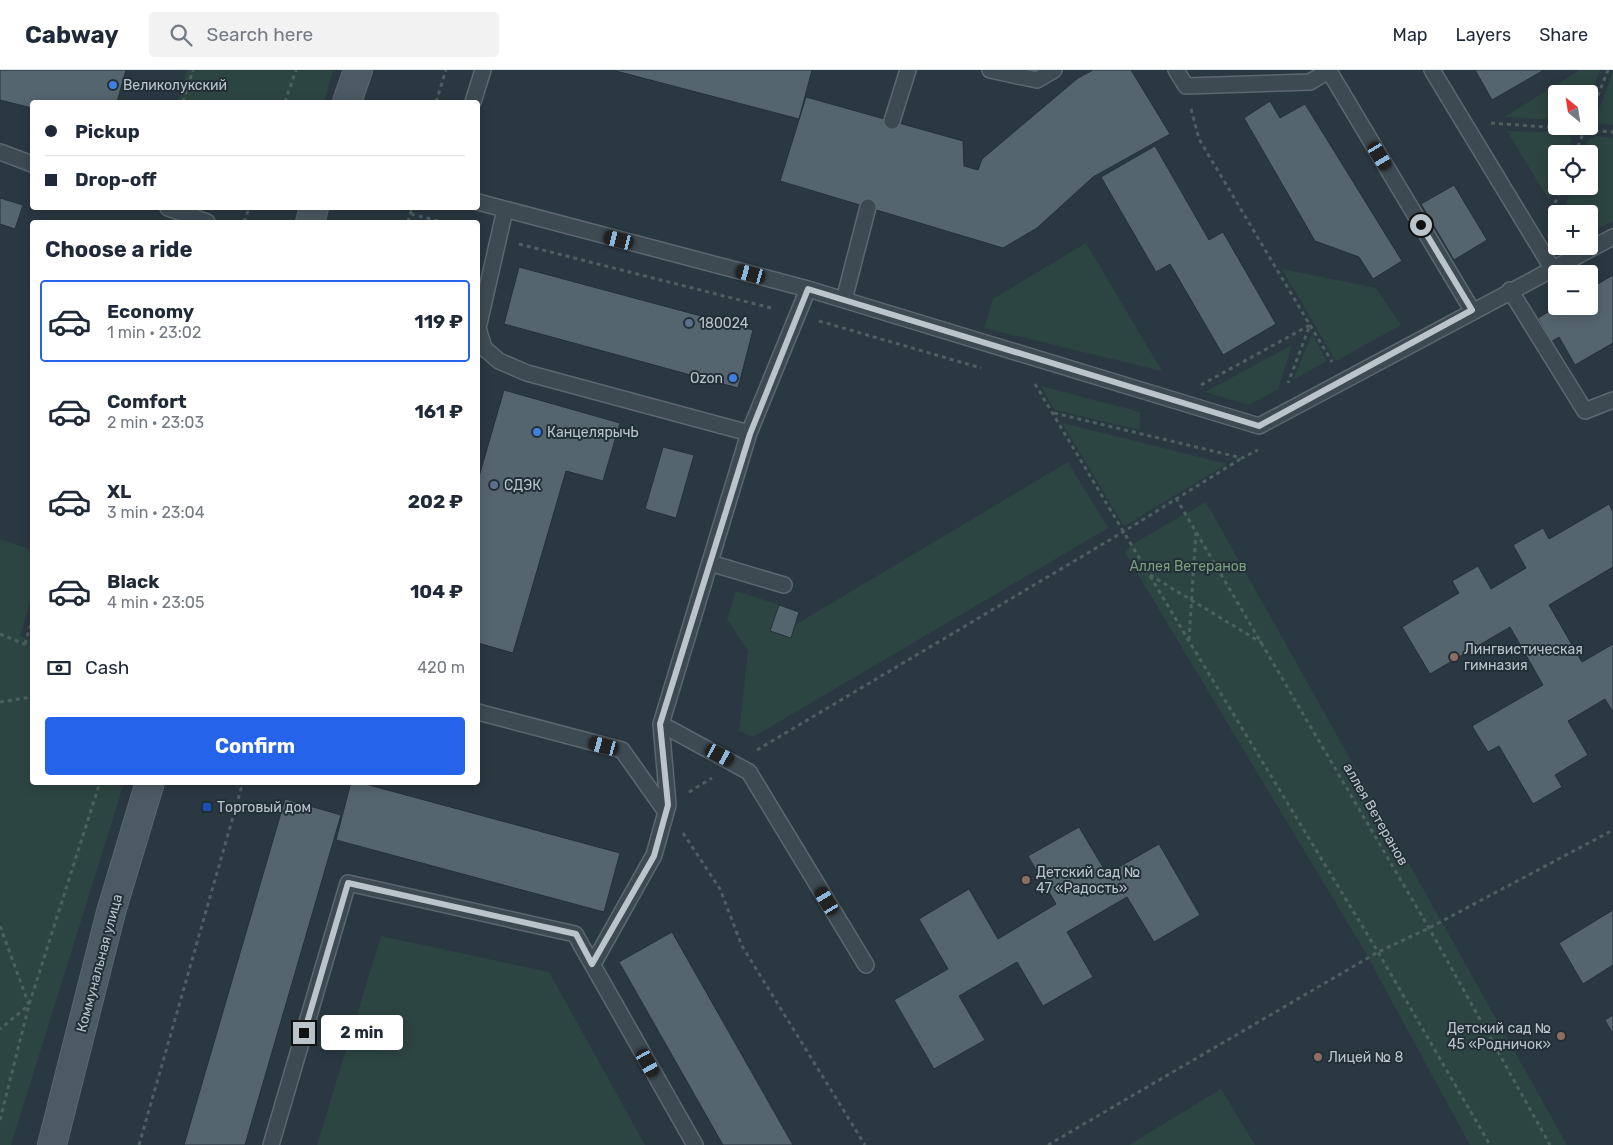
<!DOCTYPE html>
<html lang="en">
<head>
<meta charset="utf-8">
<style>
	:root { --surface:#fff; --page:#f2f2f3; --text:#1f2937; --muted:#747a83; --line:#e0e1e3; --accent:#2563eb }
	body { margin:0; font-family:Rubik,sans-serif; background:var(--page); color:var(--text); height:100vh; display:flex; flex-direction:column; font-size:19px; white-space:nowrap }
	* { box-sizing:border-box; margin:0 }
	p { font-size:16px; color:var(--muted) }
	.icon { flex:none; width:28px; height:28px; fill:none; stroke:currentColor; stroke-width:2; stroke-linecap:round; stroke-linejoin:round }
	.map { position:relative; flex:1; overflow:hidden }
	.panel { position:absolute; left:30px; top:150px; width:450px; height:565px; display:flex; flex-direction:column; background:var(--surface); border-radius:5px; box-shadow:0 2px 12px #0003 }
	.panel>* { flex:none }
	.guide { position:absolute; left:30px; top:30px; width:450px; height:110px; border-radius:5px; box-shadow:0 2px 12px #0003; display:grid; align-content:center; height:110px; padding:0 15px; background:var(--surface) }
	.needle { width:32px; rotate:330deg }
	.tools { position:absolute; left:1548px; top:15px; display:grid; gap:10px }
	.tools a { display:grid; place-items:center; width:50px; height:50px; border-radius:5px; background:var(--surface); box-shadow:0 2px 12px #0003; font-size:25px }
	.end { position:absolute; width:22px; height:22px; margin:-11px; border:6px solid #bbc4cb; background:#111; box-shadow:0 0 0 2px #111 }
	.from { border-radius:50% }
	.bubble { position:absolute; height:35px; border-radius:5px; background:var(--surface); box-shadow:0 2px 12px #0003; font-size:16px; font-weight:700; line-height:35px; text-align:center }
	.car { position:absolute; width:15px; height:30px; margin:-15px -8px; border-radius:6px; box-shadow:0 0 4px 1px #0007; background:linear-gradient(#222 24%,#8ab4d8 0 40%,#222 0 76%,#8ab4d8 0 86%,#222 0) }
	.guide b { display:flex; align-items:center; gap:18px; height:48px; font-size:19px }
	.guide b+b { border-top:1px solid var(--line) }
	.guide i { width:12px; height:12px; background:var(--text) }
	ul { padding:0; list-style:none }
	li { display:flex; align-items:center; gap:15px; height:82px; margin:0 10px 8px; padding:0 5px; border:2px solid transparent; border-radius:5px }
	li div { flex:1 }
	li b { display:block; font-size:19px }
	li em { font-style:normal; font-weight:700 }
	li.on { border-color:var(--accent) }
	li>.icon { width:45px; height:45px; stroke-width:1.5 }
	h2 { padding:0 15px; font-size:22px; line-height:60px }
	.pay { display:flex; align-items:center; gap:12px; height:55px; padding:0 15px; font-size:19px }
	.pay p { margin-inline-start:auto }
	.button { display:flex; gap:10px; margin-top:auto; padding:10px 15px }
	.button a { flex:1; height:58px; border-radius:5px; background:var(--accent); color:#fff; font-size:20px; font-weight:700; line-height:58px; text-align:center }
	header { display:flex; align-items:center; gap:30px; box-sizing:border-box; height:70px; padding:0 25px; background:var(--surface); border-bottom:1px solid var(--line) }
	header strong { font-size:24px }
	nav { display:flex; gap:28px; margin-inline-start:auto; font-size:18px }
	.search { width:350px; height:45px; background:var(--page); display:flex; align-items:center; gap:12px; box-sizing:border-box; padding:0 18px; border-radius:5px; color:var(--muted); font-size:19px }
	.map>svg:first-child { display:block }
	.green { fill:#2d4542 }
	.building { fill:#55656e; stroke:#243139 }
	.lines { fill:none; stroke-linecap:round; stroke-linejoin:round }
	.lane-casing { stroke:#5c676f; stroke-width:18 }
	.secondary-casing { stroke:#5c676f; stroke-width:30 }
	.path { stroke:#4c605f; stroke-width:3; stroke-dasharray:4 4; stroke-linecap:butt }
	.lane { stroke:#3e4a52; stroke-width:15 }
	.secondary { stroke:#4c5a64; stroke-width:28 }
	.route { stroke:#bbc4cb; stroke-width:6 }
	.shop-dot { fill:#3f7fe0; stroke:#222f37; stroke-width:2 }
	.service-dot { fill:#5c6f8a; stroke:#222f37; stroke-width:2 }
	.education-dot { fill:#8d6e63; stroke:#222f37; stroke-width:2 }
	.transit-dot { fill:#1a4fb4; stroke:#222f37; stroke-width:2 }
	.labels { text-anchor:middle; stroke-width:4; stroke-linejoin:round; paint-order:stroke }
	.poi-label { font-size:14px; fill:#bbc4cb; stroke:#222f37; text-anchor:start }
	.park-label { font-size:14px; fill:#7b9f7d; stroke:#222f37 }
	.street-label { font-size:14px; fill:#bbc4cb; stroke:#222f37 }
</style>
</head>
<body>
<header>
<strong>Cabway</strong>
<div class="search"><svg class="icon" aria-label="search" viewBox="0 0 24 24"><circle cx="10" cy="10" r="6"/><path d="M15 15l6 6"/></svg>Search here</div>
<nav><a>Map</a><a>Layers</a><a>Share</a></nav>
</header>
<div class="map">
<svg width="1613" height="1075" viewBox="0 0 1613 1075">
	<rect width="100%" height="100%" fill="#2a3842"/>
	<!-- green -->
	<path class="green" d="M187 0H333L324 32H178Z
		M1580 0H1600L1589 28V24H1556V50L1504 47Z
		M1613 1V55L1594 53Z
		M1507 61 1568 63 1572 70 1567 84H1556V111L1549 130Z
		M1595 66 1613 68V151L1589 163V144H1563L1572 116H1589V84H1582L1587 71Z
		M1086 173 1162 301 984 258 993 229Z
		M1282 199 1376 218 1401 255 1336 291Z
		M1312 264 1327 291 1293 310Z
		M1292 275 1278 319 1249 335 1205 322Z
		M1041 316 1140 342V360L1055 340Z
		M1062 353 1227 394 1124 456Z
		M1068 392 1108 458 753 667 739 661 748 581 727 549 736 521 779 535 771 561 795 555Z
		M1206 432 1567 1075H1470L1364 880 1125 483 1131 475Z
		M0 469 32 480V526L20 566 32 570V712L124 713 11 1075H0Z
		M381 866 549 902 645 1075H317Z
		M1221 1019 1255 1075H1129Z"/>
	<!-- building -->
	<path class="building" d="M0 0H126L117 32H32V38L0 30Z
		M612 0H812L799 49Z
		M1093 0H1131L1170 64 1093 107 1037 158 1003 178 780 111 806 27 963 71 964 96 978 100 982 89 1078 8Z
		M1475 0H1544L1492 30Z
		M1270 31 1280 48 1305 34 1402 191 1373 209 1359 187 1315 171 1244 48Z
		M1155 76 1209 170 1223 162 1276 254 1223 285 1170 194 1156 202 1101 107Z
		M1454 115 1487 170 1454 190 1421 134Z
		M0 128 23 135 15 159 0 154Z
		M519 197 753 260 738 318 504 254Z
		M1613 205V273L1575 295 1559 267 1551 272 1538 248 1558 236H1589V219Z
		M504 320 620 353 603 411 566 401 513 583 478 573V410Z
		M663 377 694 385 676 448 645 439Z
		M1609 434 1613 442V497L1549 535 1582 592 1613 574V642L1605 629 1568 651 1588 685 1555 705 1562 717 1533 734 1499 676 1488 682 1472 656 1543 615 1510 557 1430 604 1402 557 1459 523 1452 511 1478 496 1491 519 1526 498 1513 475 1543 458 1549 469Z
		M779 535 799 542 791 568 770 561Z
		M351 712H358L620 783 604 842 336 770Z
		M285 729 341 745 245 1075H184Z
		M1079 757 1107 804 1159 774 1200 845 1154 872 1127 827 1067 862 1093 907 1043 936 1017 892 959 926 985 970 934 999 894 930 948 899 919 849 969 819 998 869 1056 834 1028 786Z
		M1613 840V895L1583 914 1559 873Z
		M672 862 793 1075H723L619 892Z
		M1613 945V964L1605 950Z"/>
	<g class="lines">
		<!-- lane casing -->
		<g class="lane-casing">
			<path id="lane" d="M990 0 1037 10 1054 0
				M1176 0 1186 16 1310 12 1330 0
				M1432 0 1552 198
				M1329 1 1472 240
				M473 32 483 0
				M892 51 908 0
				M0 82 32 94
				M478 132 808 219 1259 356 1613 167
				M168 138 207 152
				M505 140 478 258 484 278 499 291 527 303 749 363
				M1510 220 1585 341 1613 330
				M844 230 868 137
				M710 493 784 515
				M478 642 622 680 666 742
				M661 654 749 702 866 895
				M593 894 654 785 668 735 661 654 749 363 808 219
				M271 1075 348 813 575 864 695 1075"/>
		</g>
		<!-- secondary casing -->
		<g class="secondary-casing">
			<path id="secondary" d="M347 32 358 0
				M310 152 314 138
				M52 1075 111 842 150 712"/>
		</g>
		<!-- path -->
		<path class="path" d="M183 32 193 0
			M285 32 296 0
			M436 32 446 0
			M1191 39 1199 69 1332 292
			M1589 48 1608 0
			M1491 53 1613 62
			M1575 84 1586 56
			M411 144 442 152
			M1549 148 1562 116
			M244 152 249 138
			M408 152 412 138
			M519 174 775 239
			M819 251 981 298
			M1035 314 1189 571 1378 882 1490 1075
			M1201 315 1310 255 1288 313
			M1054 343 1242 388 1258 380
			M1176 428 1429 858 1550 1075
			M1150 505 1262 573
			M0 564 32 577
			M1189 570 1196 462
			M25 574 32 550
			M0 632 32 627
			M757 680 1123 462 1242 388
			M689 722 712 708
			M683 763 720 819 742 876 865 1075
			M0 856 29 935 0 959
			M0 1050 29 935 100 712
			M139 1075 243 712
			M1048 1075 1378 882 1429 858 1613 760"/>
		<!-- lane -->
		<use href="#lane" class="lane"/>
		<!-- secondary -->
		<use href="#secondary" class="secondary"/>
	</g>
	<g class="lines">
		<!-- route -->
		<path class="route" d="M304 963 348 813 576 864 592 894 654 786 668 735 660 654 750 364 808 219 1259 356 1472 240 1421 155"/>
	</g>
	<!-- markers -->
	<g class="shop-dot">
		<circle cx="113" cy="15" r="5"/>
		<circle cx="733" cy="308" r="5"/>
		<circle cx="537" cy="362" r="5"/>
	</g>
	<g class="service-dot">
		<circle cx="689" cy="253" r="5"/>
		<circle cx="494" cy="415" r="5"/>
	</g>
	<g class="education-dot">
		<circle cx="1454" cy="587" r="5"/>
		<circle cx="1026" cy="810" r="5"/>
		<circle cx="1561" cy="966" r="5"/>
		<circle cx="1318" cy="987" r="5"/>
	</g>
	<rect class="transit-dot" x="202" y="732" width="10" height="10" rx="2.5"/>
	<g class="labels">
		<!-- poi labels -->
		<g class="poi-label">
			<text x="123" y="20">Великолукский</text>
			<text x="699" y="258">180024</text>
			<text x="723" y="313" text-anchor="end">Ozon</text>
			<text x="547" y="367">КанцелярычЬ</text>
			<text x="504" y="420">СДЭК</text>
			<text x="1464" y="584">Лингвистическая<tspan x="1464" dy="16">гимназия</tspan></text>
			<text x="217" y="742">Торговый дом</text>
			<text x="1036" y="807">Детский сад №<tspan x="1036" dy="16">47 «Радость»</tspan></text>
			<text x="1551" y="963" text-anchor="end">Детский сад №<tspan x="1551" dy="16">45 «Родничок»</tspan></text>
			<text x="1328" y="992">Лицей № 8</text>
		</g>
		<!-- park labels -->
		<g class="park-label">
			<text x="1188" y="501">Аллея Ветеранов</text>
		</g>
		<!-- street labels -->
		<g class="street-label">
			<text transform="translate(1376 744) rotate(60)" y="5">аллея Ветеранов</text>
			<text transform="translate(99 893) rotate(-75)" y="5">Коммунальная улица</text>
		</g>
	</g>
</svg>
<div class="tools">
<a><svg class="needle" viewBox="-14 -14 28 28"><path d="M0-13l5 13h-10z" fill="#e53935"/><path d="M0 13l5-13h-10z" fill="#747a83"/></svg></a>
<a><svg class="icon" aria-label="locate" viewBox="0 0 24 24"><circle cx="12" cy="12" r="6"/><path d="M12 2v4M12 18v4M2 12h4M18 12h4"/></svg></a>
<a>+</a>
<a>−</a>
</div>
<i class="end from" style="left:1421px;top:155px"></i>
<i class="end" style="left:304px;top:963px"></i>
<div class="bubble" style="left:321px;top:945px;width:82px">2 min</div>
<i class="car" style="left:1380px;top:86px;rotate:149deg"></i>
<i class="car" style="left:619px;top:170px;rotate:284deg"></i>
<i class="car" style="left:751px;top:204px;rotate:285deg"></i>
<i class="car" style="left:604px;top:676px;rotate:285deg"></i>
<i class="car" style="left:720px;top:685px;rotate:118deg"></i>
<i class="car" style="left:827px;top:831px;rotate:329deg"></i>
<i class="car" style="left:648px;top:993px;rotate:151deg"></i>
<div class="guide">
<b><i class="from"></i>Pickup</b>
<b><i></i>Drop-off</b>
</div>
<section class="panel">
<h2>Choose a ride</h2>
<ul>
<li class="on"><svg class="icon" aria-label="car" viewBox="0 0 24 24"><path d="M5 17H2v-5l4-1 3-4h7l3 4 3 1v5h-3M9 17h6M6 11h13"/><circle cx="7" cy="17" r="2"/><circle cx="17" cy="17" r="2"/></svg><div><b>Economy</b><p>1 min · 23:02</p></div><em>119 ₽</em></li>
<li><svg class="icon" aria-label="car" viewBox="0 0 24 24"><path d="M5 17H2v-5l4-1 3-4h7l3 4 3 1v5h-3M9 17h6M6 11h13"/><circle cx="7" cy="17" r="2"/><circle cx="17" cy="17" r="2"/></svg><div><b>Comfort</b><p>2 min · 23:03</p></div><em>161 ₽</em></li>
<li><svg class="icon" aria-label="car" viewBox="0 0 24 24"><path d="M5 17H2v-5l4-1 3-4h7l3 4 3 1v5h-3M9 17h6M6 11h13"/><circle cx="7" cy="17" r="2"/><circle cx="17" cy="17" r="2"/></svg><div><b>XL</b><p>3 min · 23:04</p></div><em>202 ₽</em></li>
<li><svg class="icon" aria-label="car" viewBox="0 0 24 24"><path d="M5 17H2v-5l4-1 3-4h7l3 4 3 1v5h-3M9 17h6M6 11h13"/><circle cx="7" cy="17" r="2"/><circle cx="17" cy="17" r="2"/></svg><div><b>Black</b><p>4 min · 23:05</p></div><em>104 ₽</em></li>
</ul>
<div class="pay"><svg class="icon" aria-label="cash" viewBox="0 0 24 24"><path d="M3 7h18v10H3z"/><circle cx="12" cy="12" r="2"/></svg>Cash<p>420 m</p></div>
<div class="button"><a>Confirm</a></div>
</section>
</div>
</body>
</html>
